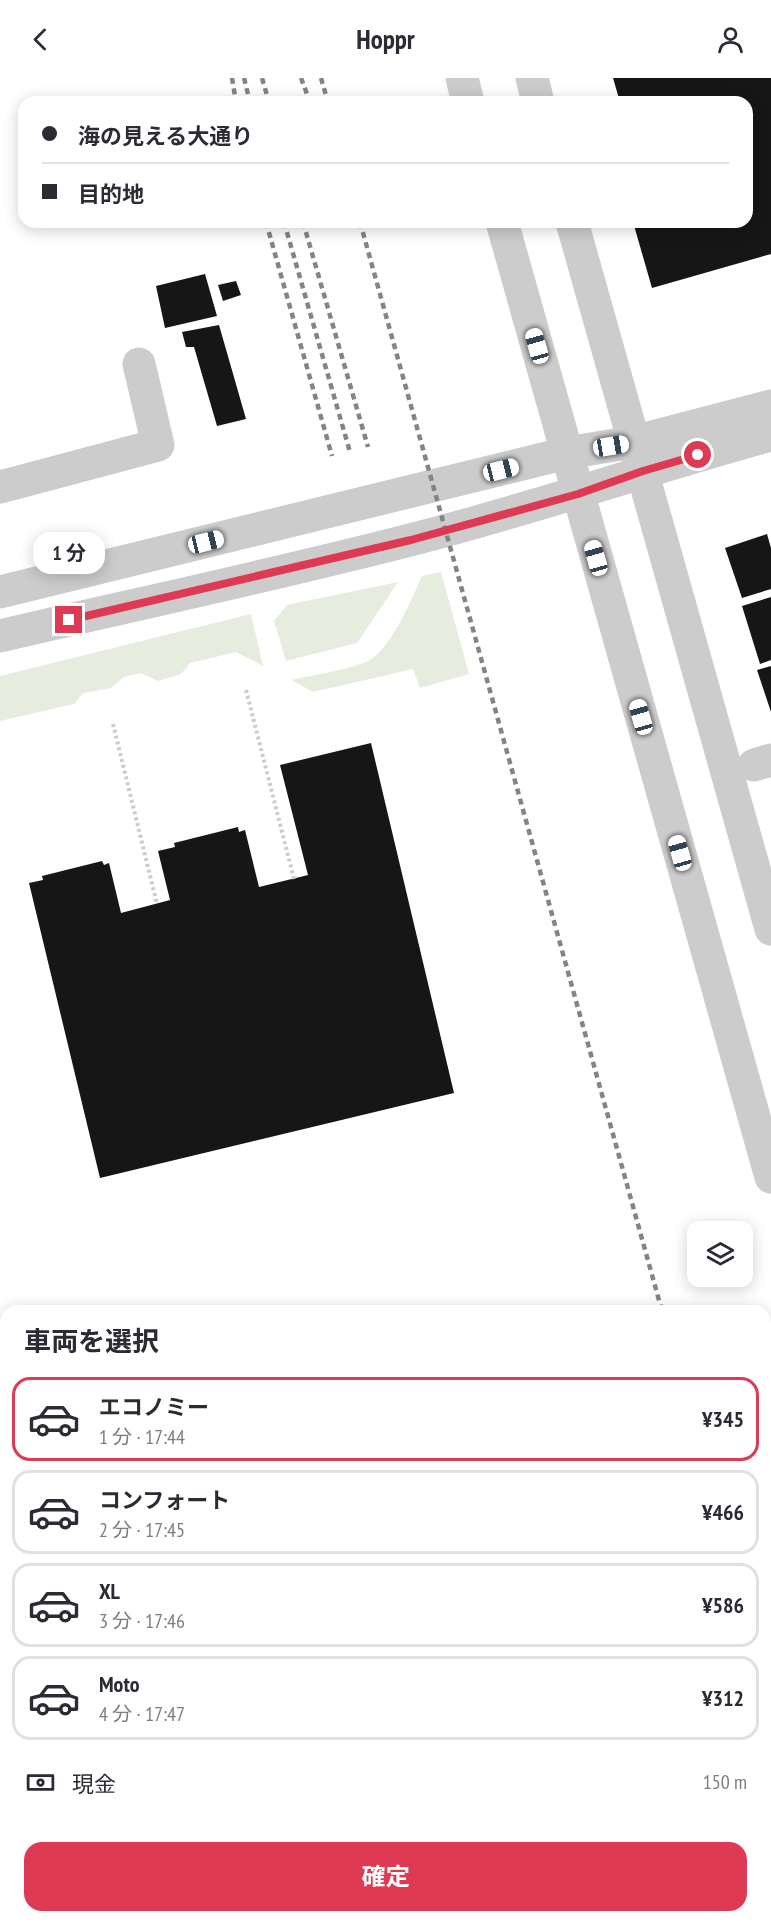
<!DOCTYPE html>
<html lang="ja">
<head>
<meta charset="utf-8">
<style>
	:root { --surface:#fff; --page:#f7f7f7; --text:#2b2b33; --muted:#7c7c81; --line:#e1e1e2; --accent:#de3a53 }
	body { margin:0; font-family:"PT Sans Narrow","Noto Sans JP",sans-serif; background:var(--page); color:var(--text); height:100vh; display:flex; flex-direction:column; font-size:22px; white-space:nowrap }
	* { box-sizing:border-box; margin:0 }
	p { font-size:20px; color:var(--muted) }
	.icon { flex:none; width:33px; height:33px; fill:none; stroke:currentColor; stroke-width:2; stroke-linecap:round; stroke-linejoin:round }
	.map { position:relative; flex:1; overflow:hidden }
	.drawer { position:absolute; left:0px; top:1227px; width:771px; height:618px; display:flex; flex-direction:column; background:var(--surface); border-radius:18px 18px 0 0; box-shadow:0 3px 15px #0003 }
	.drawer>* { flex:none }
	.hud { position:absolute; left:18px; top:18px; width:735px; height:132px; border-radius:18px; box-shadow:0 3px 15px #0003; display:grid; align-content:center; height:132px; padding:0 24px; background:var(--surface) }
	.buttons { position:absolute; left:687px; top:1143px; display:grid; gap:12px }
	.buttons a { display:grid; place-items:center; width:66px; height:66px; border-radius:12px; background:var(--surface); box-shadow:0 3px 15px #0003; font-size:30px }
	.end { position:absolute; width:27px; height:27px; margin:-14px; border:8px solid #de3a53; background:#fff; box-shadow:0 0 0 3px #fff }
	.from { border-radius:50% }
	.bubble { position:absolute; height:42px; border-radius:18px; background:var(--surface); box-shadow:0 3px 15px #0003; font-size:20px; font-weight:700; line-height:42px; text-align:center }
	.car { position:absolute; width:18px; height:36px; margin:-18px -9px; border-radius:8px; box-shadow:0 0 4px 2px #0007; background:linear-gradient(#fff 24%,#345 0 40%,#fff 0 76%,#345 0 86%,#fff 0) }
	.hud b { display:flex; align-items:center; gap:21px; height:57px; font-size:22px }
	.hud b+b { border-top:2px solid var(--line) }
	.hud i { width:15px; height:15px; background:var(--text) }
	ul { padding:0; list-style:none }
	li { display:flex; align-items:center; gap:18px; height:84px; margin:0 12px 9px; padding:0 12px; border:3px solid var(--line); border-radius:18px }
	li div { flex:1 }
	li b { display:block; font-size:22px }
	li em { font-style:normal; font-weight:700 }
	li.current { border-color:var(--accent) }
	li>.icon { width:54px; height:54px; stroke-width:1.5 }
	h2 { padding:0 24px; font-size:27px; line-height:72px }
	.pay { display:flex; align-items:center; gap:15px; height:66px; padding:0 24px; font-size:22px }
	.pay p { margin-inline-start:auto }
	.button { display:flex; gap:12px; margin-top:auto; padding:12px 24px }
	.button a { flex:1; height:69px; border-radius:18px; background:var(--accent); color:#fff; font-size:24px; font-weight:700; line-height:69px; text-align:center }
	header { display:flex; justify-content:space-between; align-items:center; height:78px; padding:0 24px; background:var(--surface); font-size:27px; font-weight:700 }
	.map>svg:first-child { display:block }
	.green { fill:#e6ecde }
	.building { fill:#161616 }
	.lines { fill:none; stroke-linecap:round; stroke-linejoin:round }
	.path { stroke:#ccc; stroke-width:4; stroke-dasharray:3 3; stroke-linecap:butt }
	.minor { stroke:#ccc; stroke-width:33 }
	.rail { stroke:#848484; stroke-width:4.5; stroke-dasharray:6 4.5; stroke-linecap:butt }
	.route { stroke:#de3a53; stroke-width:8 }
</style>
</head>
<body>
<header><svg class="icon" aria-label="back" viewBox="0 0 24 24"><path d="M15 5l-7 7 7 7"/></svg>Hoppr<svg class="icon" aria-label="person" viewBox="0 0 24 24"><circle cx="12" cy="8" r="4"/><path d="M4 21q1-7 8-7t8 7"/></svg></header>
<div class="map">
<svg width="771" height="1845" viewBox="0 0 771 1845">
	<rect width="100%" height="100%" fill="#fff"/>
	<!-- green -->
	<path class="green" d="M441 494 469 596 420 610 413 591 313 614 292 602C316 596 343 593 366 584 390 574 411 522 422 498Z
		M398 504 357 565 286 583 274 543 287 527Z
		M251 536 263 588 236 574 190 585 181 596 158 603 141 595 124 599 111 610 83 615 74 626 0 643V598Z"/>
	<!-- building -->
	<path class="building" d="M613 0H771V176L652 210 633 144H747V24H620Z
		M205 196 217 238 165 250 156 208Z
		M236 203 241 217 223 223 218 207Z
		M219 247 246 341 217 348 194 269H186L182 254Z
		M767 456 771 470V511L742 520 725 470Z
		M771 519V582L760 586 742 528Z
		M771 588V634L757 592Z
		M371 665 454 1015 100 1100 29 805 43 802 42 798 102 783 104 787 109 785 121 835 170 822 158 773 175 769 174 765 238 749 239 754 245 752 259 809 308 797 280 687Z
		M6 1724V1839L26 1840 0 1845V1726Z"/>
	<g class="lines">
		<!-- path -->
		<path class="path" d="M246 612 294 801
			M113 646 157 826"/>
		<!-- minor -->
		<path class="minor" d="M462 0 468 24
			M532 0 538 24
			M502 144 771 1099
			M572 144 771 851
			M0 409 158 367 139 286
			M0 514 567 375 633 364 771 328
			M0 558C137 526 274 497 410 462 532 431 650 390 771 357
			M754 687 771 682
			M765 1432 771 1430
			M765 1476 771 1474
			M0 1629 6 1628
			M0 1669 6 1668"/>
		<!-- rail -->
		<path class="rail" d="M232 0 236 24
			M244 0 250 24
			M262 0 269 24
			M301 0 310 24
			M321 0 328 24
			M266 144 332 378
			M284 144 350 374
			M303 144 368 369
			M360 144 662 1233
			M765 1608 771 1630"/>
	</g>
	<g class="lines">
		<!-- route -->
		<path class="route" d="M69 542 411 462 578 416 643 393 698 377"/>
	</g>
</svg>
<div class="buttons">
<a><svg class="icon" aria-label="layers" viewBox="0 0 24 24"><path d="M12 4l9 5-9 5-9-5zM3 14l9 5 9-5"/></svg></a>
</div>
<i class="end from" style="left:698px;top:377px"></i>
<i class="end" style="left:69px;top:542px"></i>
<div class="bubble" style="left:33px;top:454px;width:72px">1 分</div>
<i class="car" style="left:537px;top:268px;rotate:344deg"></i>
<i class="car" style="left:611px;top:368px;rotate:81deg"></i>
<i class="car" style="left:501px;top:392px;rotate:76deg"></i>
<i class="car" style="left:206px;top:464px;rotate:76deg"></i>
<i class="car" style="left:596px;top:480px;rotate:344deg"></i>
<i class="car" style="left:641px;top:639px;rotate:344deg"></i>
<i class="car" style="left:680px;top:775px;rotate:344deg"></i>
<div class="hud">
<b><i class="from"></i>海の見える大通り</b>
<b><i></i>目的地</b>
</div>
<section class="drawer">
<h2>車両を選択</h2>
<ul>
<li class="current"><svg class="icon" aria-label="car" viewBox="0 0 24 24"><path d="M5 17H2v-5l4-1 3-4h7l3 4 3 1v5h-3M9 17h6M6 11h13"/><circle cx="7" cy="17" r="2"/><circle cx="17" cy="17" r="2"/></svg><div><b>エコノミー</b><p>1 分 · 17:44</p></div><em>¥345</em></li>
<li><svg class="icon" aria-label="car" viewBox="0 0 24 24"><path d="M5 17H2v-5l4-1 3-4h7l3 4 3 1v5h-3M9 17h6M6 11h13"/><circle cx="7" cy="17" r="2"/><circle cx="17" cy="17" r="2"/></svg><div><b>コンフォート</b><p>2 分 · 17:45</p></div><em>¥466</em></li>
<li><svg class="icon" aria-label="car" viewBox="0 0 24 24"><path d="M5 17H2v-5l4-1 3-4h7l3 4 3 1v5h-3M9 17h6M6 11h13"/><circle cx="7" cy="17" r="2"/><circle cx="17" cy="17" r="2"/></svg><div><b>XL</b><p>3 分 · 17:46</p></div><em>¥586</em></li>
<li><svg class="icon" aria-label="car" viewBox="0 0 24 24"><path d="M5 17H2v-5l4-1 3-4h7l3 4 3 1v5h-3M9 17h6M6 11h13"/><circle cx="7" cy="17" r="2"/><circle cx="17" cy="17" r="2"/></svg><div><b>Moto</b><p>4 分 · 17:47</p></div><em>¥312</em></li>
</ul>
<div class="pay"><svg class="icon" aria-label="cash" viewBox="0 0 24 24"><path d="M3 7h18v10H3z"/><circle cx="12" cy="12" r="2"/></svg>現金<p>150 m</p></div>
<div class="button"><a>確定</a></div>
</section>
</div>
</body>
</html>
